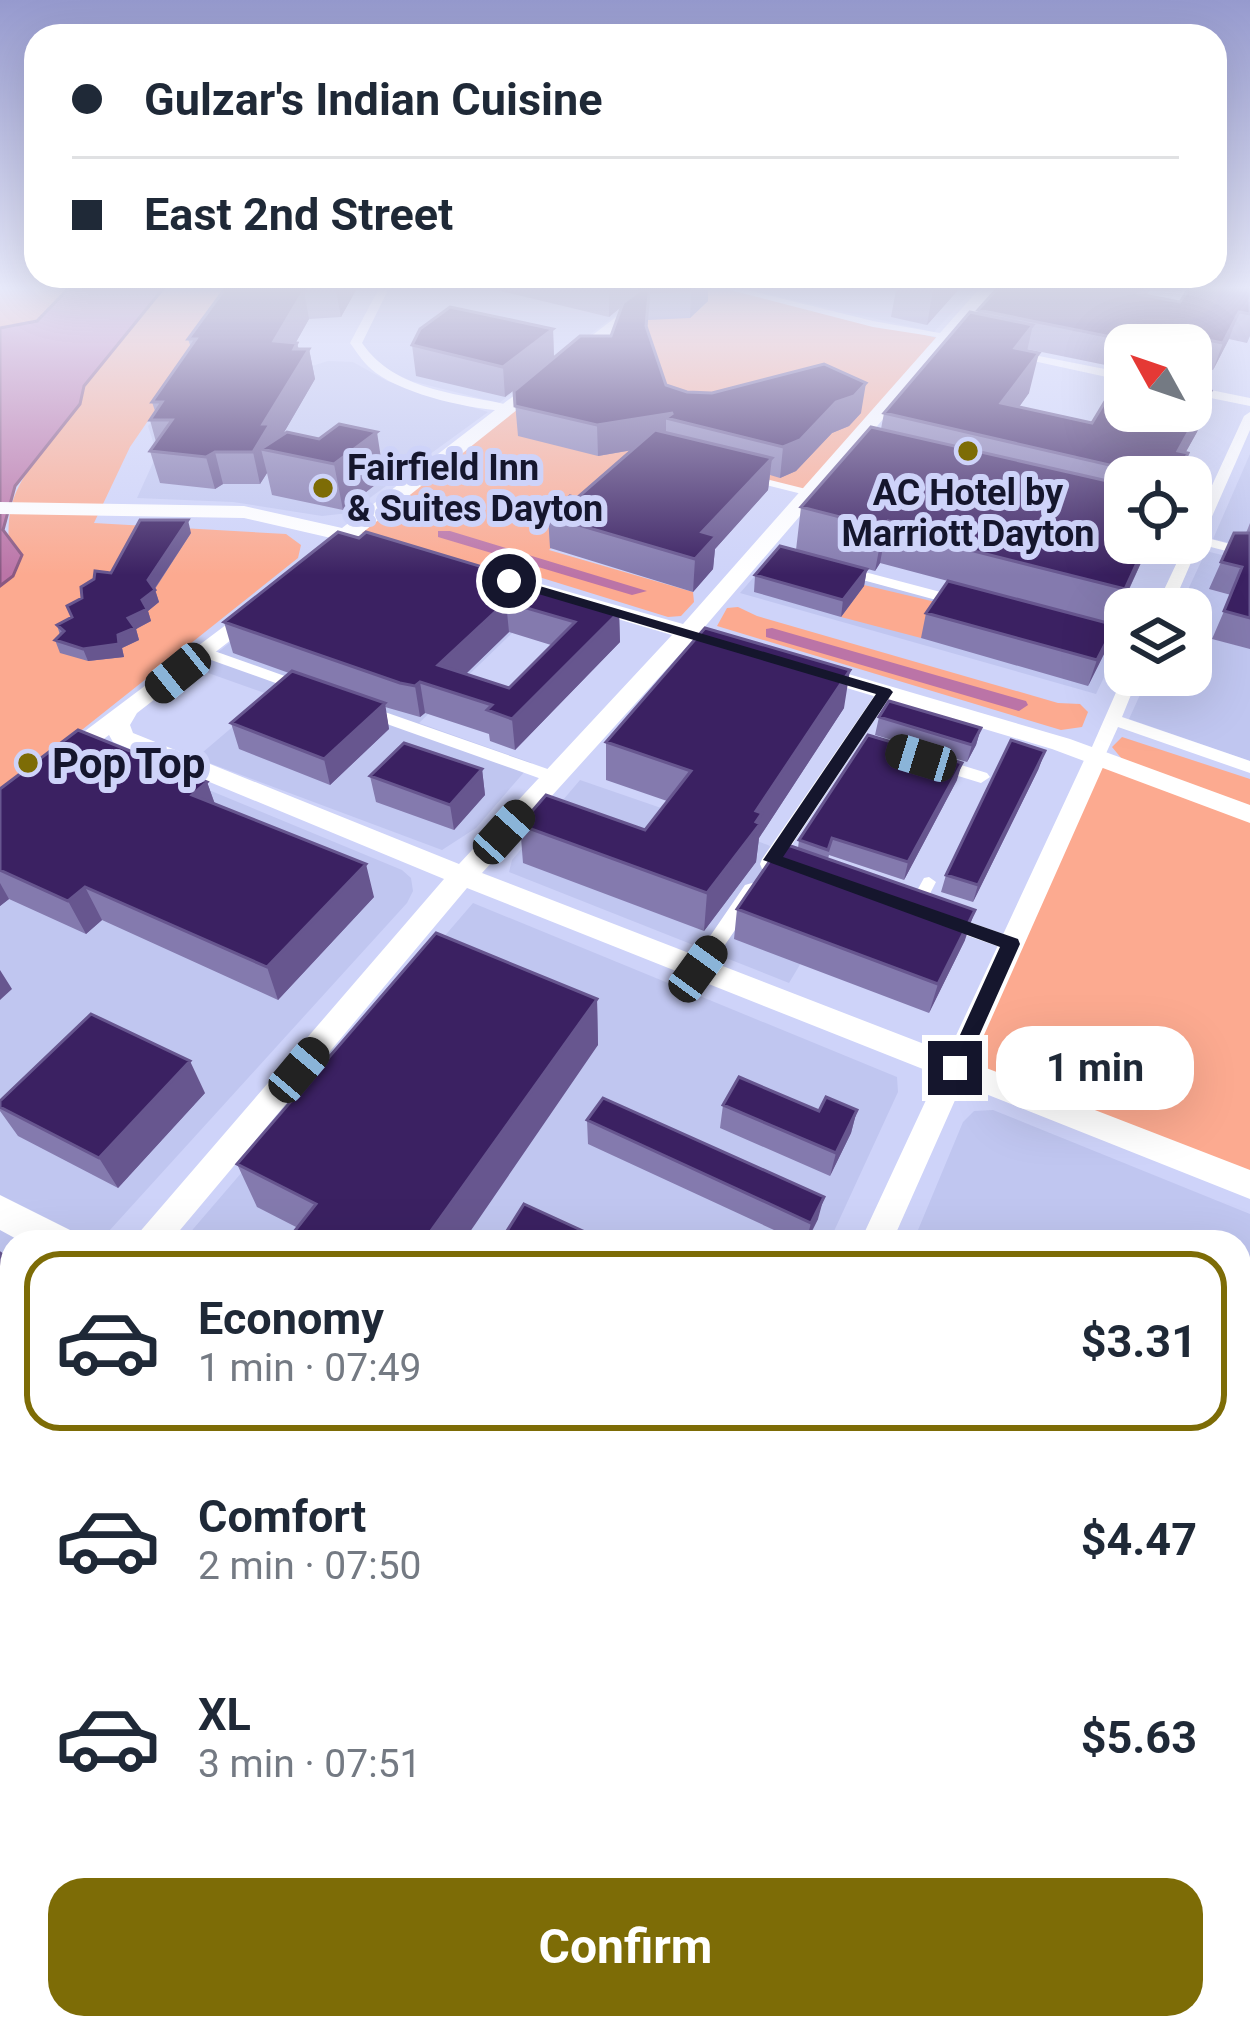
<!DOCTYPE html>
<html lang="en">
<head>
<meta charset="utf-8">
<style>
	:root { --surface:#fff; --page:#f2f2f3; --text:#1f2937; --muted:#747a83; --line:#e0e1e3; --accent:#7d6c06 }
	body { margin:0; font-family:Roboto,sans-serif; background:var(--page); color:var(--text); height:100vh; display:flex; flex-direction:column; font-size:45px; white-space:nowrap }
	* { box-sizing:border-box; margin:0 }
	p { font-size:39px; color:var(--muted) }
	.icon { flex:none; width:66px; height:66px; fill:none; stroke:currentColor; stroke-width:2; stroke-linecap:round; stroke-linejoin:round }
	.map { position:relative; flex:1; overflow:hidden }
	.sheet { position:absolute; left:0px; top:1230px; width:1251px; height:810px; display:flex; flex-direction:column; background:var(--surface); border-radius:36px 36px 0 0; box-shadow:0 12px 48px #0002 }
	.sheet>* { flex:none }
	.banner { position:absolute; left:24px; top:24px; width:1203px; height:264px; border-radius:36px; box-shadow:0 12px 48px #0002; display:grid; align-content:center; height:264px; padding:0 48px; background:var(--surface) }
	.needle { width:78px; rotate:310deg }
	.controls { position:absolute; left:1104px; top:324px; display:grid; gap:24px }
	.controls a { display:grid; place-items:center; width:108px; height:108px; border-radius:24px; background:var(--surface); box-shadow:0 12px 48px #0002; font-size:60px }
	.end { position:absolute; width:54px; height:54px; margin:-27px; border:15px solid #15162d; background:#fff; box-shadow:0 0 0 6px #fff }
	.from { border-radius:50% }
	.bubble { position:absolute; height:84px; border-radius:36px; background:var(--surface); box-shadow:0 12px 48px #0002; font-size:39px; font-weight:700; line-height:84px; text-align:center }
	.car { position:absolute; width:36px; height:72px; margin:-36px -18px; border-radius:15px; box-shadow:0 0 9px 3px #0007; background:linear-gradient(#222 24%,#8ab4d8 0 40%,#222 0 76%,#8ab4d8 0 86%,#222 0) }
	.banner b { display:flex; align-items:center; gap:42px; height:114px; font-size:45px }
	.banner b+b { border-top:3px solid var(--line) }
	.banner i { width:30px; height:30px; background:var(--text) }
	ul { padding:21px 0 0; list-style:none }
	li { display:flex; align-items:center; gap:36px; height:180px; margin:0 24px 18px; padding:0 24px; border:6px solid transparent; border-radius:36px }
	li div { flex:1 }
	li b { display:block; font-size:45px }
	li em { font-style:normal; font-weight:700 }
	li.on { border-color:var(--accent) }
	li>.icon { width:108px; height:108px; stroke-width:1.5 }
	.primary-button { display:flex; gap:24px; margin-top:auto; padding:24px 48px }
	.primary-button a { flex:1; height:138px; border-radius:36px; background:var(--accent); color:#fff; font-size:48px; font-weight:700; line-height:138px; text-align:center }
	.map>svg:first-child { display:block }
	.built { fill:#c0c6f0 }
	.green { fill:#fcaa90 }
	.water { fill:#bb74a7; stroke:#895882; stroke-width:3 }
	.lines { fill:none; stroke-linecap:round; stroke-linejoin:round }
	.canal { fill:#bb74a7; fill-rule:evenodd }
	.pedestrian { fill:#fff; fill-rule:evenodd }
	.minor { fill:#fff; fill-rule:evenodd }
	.tertiary { fill:#fff; fill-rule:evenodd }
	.secondary { fill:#fff; fill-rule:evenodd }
	.primary { fill:#fff; fill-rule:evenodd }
	.wall { fill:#847aae; fill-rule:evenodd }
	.shaded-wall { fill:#67568f }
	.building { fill:#3b2162; stroke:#67568f; stroke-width:3; fill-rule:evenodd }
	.route { fill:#15162d }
	.poi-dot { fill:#7d6c06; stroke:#ced3f9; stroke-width:4.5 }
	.labels { text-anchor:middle; stroke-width:12; stroke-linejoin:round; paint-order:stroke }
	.far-poi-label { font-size:36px; font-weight:bold; fill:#15162d; stroke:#ced3f9; text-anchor:start }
	.poi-label { font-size:42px; font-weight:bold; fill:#15162d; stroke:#ced3f9; text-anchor:start }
</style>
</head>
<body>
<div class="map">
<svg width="1250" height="2040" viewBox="0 0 1250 2040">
	<rect width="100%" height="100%" fill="#ced3f9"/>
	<!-- built -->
	<path class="built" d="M387 290H649L499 403 411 381 372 363 362 343Z
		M749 290H973L934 332Z
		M328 361 353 362 387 381 488 412 349 513 322 516 233 502 137 498 157 454 148 426 190 369 312 366Z
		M1250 454V548L1213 539Z
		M344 551 537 609 419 723 532 763 476 828 442 850 196 758 270 695 197 669Z
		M1206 551 1250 562V761L1129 719 1149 675H1191V609H1179Z
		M772 556 940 600 1117 650 1096 694 740 593Z
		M100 745 402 870 411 878 413 891 407 903 99 1242H12V1338L0 1351V822Z
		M580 780 768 845 787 857 851 879 789 983 509 872 512 860Z
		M473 903 897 1077 898 1092 829 1242H182Z
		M993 1110 1250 1214V2040H577L582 2028H1239V1242H913L963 1122 974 1111Z"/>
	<!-- green -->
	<path class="green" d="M0 290H67L37 321 0 328Z
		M162 290H224L187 364 130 447 94 523 286 534 301 545 298 558 0 795V586L13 576C0 500 15 486 61 428 72 414 80 405 84 387Z
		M660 290H735L946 340 812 492 651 453 549 550 693 592 694 602 681 616 668 617 526 573 516 583 348 534Z
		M864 585 944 604 921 638 841 617Z
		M738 607 757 616 1058 703 1080 704 1088 712 1082 727 1061 730 717 626 727 608Z
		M1122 737 1250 779V807L1122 759 1112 747Z
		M1097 756 1250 814V1185L955 1068Z"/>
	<!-- water -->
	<path class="water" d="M67 290H162L84 386 80 404 15 486 3 530 22 555 13 576 0 586V328L37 321Z"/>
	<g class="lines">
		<!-- canal -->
		<path class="canal" d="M438 531H450L647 591 632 595 438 537Z
			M772 628 1026 701 1028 705 1019 711 1012 709 766 637V629Z"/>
		<!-- pedestrian -->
		<path class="pedestrian" d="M750 475 806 489 807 491 802 494 746 480V476Z
			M929 877 936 882 920 913 915 914 910 913 907 909 924 878Z"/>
		<!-- minor -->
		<path class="minor" d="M378 290H388L362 343C395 391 457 393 509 405V411C473 410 406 395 376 373 365 365 358 354 350 343Z
			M730 290H747L873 321 956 336 950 339 873 327Z
			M1014 351 1125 373V381L1010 356 1008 354Z
			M1191 386 1250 398V406L1191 394Z
			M1250 412V430L1203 537 1250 549V557L1199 544 1171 609H1155L1186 543H1191V531L1244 416Z
			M842 566 967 599 970 602 962 607 837 573 835 570Z
			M1085 630 1125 641V651L1080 638 1077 635Z
			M203 647 310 685 312 688 304 693 298 691 197 655V649Z
			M1125 672V675H1139L1122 717 1250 761V773L1118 727 1103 760H1091L1088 756Z
			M885 687 893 692 776 869H762L760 864 762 859 879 689Z
			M362 704 559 773 562 777 559 781H547L356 713 354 709Z
			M935 757 987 773 990 777 981 783 929 767V759Z
			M752 883 762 890 759 895 705 974H691L688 969 691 964 745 885Z
			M944 913 1018 939 1021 944 1011 951 937 925 934 920Z"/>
		<!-- tertiary -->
		<path class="tertiary" d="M1097 749 1108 756 892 1242H860L1086 756Z
			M497 2028H543L538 2040H492Z"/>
		<!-- secondary -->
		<path class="secondary" d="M651 290H668L362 533 404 543V551L350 542 332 545 331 538 244 518 0 514V502L244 506 342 528Z
			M978 290H994L702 630 745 642V652L692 641 482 873 1250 1170V1199L467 888 170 1242H131L444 879 113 742 109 735 0 817V795L255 603 266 610 263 615 137 713 130 725 133 733 459 864 672 635 488 581V573H502L683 624Z
			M811 663 1070 739 1250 805V823L1052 749 803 675 800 670Z"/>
		<!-- primary -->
		<path class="primary" d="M0 1195 70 1230 76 1242H22L0 1230Z
			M1239 1869 1250 1873V1927L1239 1923Z"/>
	</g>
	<!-- wall -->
	<path class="wall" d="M224 290H356L341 317 309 319 296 342 299 349H309L315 379 283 434 384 478 343 510 272 495 267 473 260 484H223L215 489 160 483 150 451 156 442 150 420 155 411 152 402 191 348 188 339Z
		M496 290H708V301L690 318 648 320 647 331 666 385 687 392 861 413 849 426 832 433 796 471 780 478 770 475 768 490 715 549 713 569 693 592 550 548 548 516 577 498 633 450 598 456 518 436 514 391 527 380 505 397 416 376 412 345 553 329 554 357 611 336 621 307 609 317Z
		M896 290H958L927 325 891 317Z
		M996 290H1150L1146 296 1180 302 1250 290V336L1247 343 1229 339 1213 370 1191 366V345H1125V369L1027 349 1029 393 1019 407 1092 423 1123 392 1211 391 1197 432 1185 453H1188L1179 477H1125V543H1150L1113 625 1106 650 1088 686 921 638 926 613 948 581 880 563 875 571 796 550 801 507 881 429 884 413 977 314 978 310Z
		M1250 523V649L1212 639 1231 595 1209 589 1234 533H1246Z
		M191 533 155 589 159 602 148 611 151 621 136 629 139 640 122 648 124 657 88 661 60 653 55 640 60 635 57 625 72 617 82 598 111 573Z
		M867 569 864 586 841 617 754 592 755 575Z
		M529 589 619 612 620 642 515 750 490 741 489 734 425 713 420 717 385 707 389 729 330 785 239 749 231 723 289 673 233 653 224 622ZM509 632 551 645 509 688 466 674Z
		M844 708 759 838 756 862 704 931 523 863 520 825 645 830 667 801 606 780V742Z
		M879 717 981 728 976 745 967 762 875 735Z
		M1039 768 973 902 941 892 946 875Z
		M482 769 485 795 454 830 376 802 370 776Z
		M957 780 904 880 829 855 828 859 965 940 929 1013 734 939 737 909 798 848 799 840Z
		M207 782 215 804 374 897 278 1000 102 920 86 934 9 899 0 906V789Z
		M597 999 598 1045 298 1228 257 1207 237 1164Z
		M205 1093 118 1188 18 1136 0 1111V1101Z
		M723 1105 819 1111 857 1110 851 1133 830 1176 720 1128Z
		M587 1120 818 1219 807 1242H800L588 1144Z
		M1239 1612 1250 1616V1802L1239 1796Z
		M832 2028H1058L1055 2040H828Z"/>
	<!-- shaded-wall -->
	<path class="shaded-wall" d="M304 290 309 319 280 371 274 341Z
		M336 290H356L341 317Z
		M609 290H642L609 317Z
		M691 290H708V301L690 318Z
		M933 290H958L927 325Z
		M1239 312 1229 339 1213 370 1223 343Z
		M1033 325 1024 364 1015 348Z
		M553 329 554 359 505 397 503 367Z
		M297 343 301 361 309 349 315 379 275 448 261 449 267 473 260 484 253 452Z
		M1039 353 1029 393 996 439 1001 403Z
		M866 383 861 413 849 426 832 433 796 471 780 478 783 447 836 402Z
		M1211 391 1197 432 1172 477 1178 451Z
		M673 413 666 418V444L598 456 597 425Z
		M377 432 384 478 343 510 334 464Z
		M215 452 223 484 215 489 206 457Z
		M772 458 768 490 715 549 713 569 693 592 695 559 702 532Z
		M188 520 191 533 153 591 155 590 159 602 148 611 151 621 136 629 139 640 122 648 124 657 88 661 83 649 118 635 142 600 148 580Z
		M888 521 880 563 875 571 883 528Z
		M1146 543H1150L1109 632 1125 589Z
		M867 569 864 586 841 617 843 600Z
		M506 602 509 632 448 691 438 665Z
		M619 612 620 642 515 750 512 719Z
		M1115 625 1106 650 1088 686 1097 660Z
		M850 670 844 708 759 838 756 862 704 931 707 893 756 811Z
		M420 682 425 713 420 717 415 686Z
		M385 703 389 729 330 785 324 759Z
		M981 728 976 745 967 762 972 745Z
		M1045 751 1039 768 973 902 978 885Z
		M962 763 957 780 904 880 908 862Z
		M482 769 485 795 454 830 450 805Z
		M207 782 219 816 192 795Z
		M366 864 374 897 278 1000 267 967Z
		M0 883 9 899 0 906Z
		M85 887 102 920 86 934 68 901Z
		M975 910 965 940 929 1013 938 984Z
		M0 970 12 989 0 1000Z
		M597 999 598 1045 463 1242H423Z
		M190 1061 205 1093 118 1188 99 1158Z
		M857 1110 851 1133 830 1176 836 1153Z
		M824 1197 818 1219 806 1242 811 1223Z
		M12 1276V1316L5 1324 0 1318V1288Z
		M0 1906 12 1907V1950L0 1968Z
		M399 2028H419L413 2040H393Z"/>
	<!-- building -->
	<path class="building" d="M224 290H304L274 341 297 343 294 349H309L263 424H270L253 452H215L206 457 150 451 172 420H150L162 402H152L196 339H188Z
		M640 290H691L649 292 646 326 666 385 687 392 712 393 824 364 866 383 854 396 836 402 800 440 783 447 666 418 673 413 597 425 515 406 514 391 580 336H611L623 303Z
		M996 290H1141L1138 294 1180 302 1188 290H1250V314L1239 312 1223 343 1145 328 1136 342 978 310Z
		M450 307 553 329 503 367 412 345 420 329Z
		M970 312 1033 325 1015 348 1039 353 1001 403 1092 423 1112 390 1123 392 1125 389V411H1191V387L1211 391 1178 451 1188 453 1177 477H1142L1140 472 884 413Z
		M339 424 377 432 334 464 261 449 287 432 319 439Z
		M871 427 1125 485V543H1146L1125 589 962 548 967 541 888 521 883 528 801 507Z
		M655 430 772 458 702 532 716 536 695 559 548 516 570 496 577 498Z
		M140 520H188L148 580 155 590 142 600 147 609 128 618 135 628 118 635 119 644 83 649 55 640 64 631 57 625 72 617 67 606 82 598 81 587 94 579 95 571 111 573Z
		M338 532 359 538 366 532 529 581 522 587 619 612 512 719 487 710 492 705 420 682 415 686 400 683 224 622ZM506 602 575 622 509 688 438 665Z
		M1234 533H1250V618L1224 611 1242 567 1221 562Z
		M780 546 867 569 843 600 755 575Z
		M948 581 1115 625 1097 660 926 613Z
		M705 628 850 670 756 811 762 813 756 822 760 824 707 893 520 825 546 795 645 830 691 771 606 742Z
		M292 671 385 703 324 759 231 723Z
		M889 701 981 728 972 745 879 717Z
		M78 730 207 782 192 795 366 864 267 967 85 887 68 901 0 870V789Z
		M868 735 962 763 908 862 832 838 828 850 799 840Z
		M1011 740 1045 751 978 885 946 875Z
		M404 743 482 769 450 805 370 776Z
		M782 843 975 910 938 984 737 909Z
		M436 933 597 999 423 1242H286L316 1204 237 1164Z
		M91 1014 190 1061 99 1158 0 1107V1101Z
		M739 1077 819 1111 826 1097 857 1110 836 1153 723 1105Z
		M603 1098 824 1197 811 1223 587 1120Z
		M524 1204 607 1242H500Z
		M0 1253 12 1261V1276L0 1288Z
		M12 1384V2028H399L393 2040H0V1939L10 1923 0 1916V1398Z
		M1240 1611 1250 1616V1777L1239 1771Z
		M617 2028H811L807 2040H612Z
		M844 2028H1058L1055 2040H841Z"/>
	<!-- sky -->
	<linearGradient id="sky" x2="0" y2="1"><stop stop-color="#969ace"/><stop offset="0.5" stop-color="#e9ebfc"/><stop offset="1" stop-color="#e9ebfc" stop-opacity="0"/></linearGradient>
	<rect width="1250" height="575" fill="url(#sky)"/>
	<!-- route -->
	<path class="route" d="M509 577 890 689 893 692 783 857 1018 939 1020 944 962 1074 955 1076 945 1068 1000 947 763 860 876 694 505 584Z"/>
	<!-- markers -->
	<g class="poi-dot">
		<circle cx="968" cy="451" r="12"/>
		<circle cx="323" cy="488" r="12"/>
		<circle cx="28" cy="763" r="12"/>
	</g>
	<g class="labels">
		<!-- far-poi labels -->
		<g class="far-poi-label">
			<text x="347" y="480">Fairfield Inn<tspan x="347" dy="41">&amp; Suites Dayton</tspan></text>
			<text x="968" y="505" text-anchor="middle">AC Hotel by<tspan x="968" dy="41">Marriott Dayton</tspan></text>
		</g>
		<!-- poi labels -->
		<g class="poi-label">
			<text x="52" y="778">Pop Top</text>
		</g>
	</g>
</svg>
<div class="controls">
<a><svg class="needle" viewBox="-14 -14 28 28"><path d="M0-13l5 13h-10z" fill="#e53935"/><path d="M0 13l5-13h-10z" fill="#747a83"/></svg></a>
<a><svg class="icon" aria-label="locate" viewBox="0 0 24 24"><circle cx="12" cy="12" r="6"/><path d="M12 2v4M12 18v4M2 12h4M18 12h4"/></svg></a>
<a><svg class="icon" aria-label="layers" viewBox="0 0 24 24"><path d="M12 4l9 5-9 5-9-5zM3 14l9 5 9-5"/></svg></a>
</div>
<i class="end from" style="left:509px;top:581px"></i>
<i class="end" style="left:955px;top:1068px"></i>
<div class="bubble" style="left:996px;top:1026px;width:198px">1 min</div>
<i class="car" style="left:178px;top:673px;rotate:231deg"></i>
<i class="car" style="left:921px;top:758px;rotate:287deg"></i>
<i class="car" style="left:504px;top:832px;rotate:42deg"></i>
<i class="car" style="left:698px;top:969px;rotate:36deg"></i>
<i class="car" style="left:299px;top:1070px;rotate:40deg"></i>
<div class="banner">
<b><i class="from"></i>Gulzar's Indian Cuisine</b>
<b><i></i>East 2nd Street</b>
</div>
<section class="sheet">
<ul>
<li class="on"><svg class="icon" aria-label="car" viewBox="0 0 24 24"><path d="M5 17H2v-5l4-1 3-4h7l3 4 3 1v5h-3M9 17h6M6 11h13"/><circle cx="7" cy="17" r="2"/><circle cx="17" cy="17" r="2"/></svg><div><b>Economy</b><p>1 min · 07:49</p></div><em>$3.31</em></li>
<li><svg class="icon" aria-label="car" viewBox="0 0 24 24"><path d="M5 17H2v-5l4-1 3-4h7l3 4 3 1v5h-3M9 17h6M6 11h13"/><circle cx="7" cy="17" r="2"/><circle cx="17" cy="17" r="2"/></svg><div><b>Comfort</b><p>2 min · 07:50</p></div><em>$4.47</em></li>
<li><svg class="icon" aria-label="car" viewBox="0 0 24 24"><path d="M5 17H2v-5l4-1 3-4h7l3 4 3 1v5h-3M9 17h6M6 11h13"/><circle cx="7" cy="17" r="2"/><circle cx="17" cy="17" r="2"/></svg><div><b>XL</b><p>3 min · 07:51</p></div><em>$5.63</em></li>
</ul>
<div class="primary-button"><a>Confirm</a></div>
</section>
</div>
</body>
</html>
